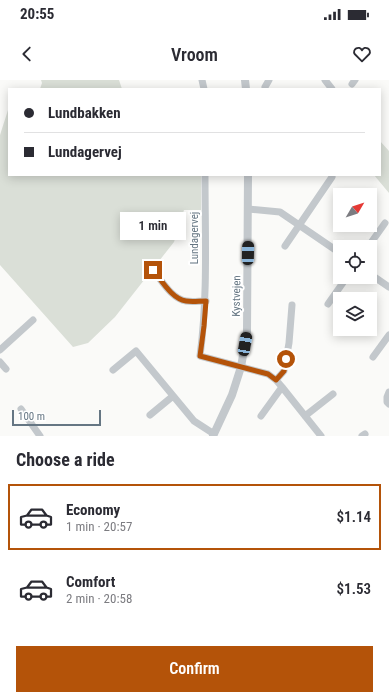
<!DOCTYPE html>
<html lang="en">
<head>
<meta charset="utf-8">
<style>
	:root { --surface:#fff; --page:#f2f2f3; --text:#2b2b33; --muted:#7c7c81; --line:#e1e1e2; --accent:#b45309 }
	body { margin:0; font-family:"Roboto Condensed",sans-serif; background:var(--page); color:var(--text); height:100vh; display:flex; flex-direction:column; font-size:15px; white-space:nowrap }
	* { box-sizing:border-box; margin:0 }
	p { font-size:13px; color:var(--muted) }
	.icon { flex:none; width:22px; height:22px; fill:none; stroke:currentColor; stroke-width:2; stroke-linecap:round; stroke-linejoin:round }
	.map { position:relative; height:356px; overflow:hidden }
	.drawer { display:flex; flex-direction:column; background:var(--surface); flex:1 }
	.drawer>* { flex:none }
	.guide { position:absolute; left:8px; top:8px; width:373px; height:88px; border-radius:0px; box-shadow:0 2px 10px #0003; display:grid; align-content:center; height:88px; padding:0 16px; background:var(--surface) }
	.needle { width:26px; rotate:51deg }
	.buttons { position:absolute; left:333px; top:108px; display:grid; gap:8px }
	.buttons a { display:grid; place-items:center; width:44px; height:44px; border-radius:0px; background:var(--surface); box-shadow:0 2px 10px #0003; font-size:20px }
	.scale { position:absolute; left:12px; bottom:10px; width:89px; box-sizing:border-box; padding-left:4px; border:2px solid #657683; border-top:0; font-size:11px; line-height:14px; white-space:nowrap; color:#657683; -webkit-text-stroke:3px #fff; paint-order:stroke }
	.end { position:absolute; width:18px; height:18px; margin:-9px; border:5px solid #b45309; background:#fff; box-shadow:0 0 0 2px #fff }
	.from { border-radius:50% }
	.bubble { position:absolute; height:28px; border-radius:0px; background:var(--surface); box-shadow:0 2px 10px #0003; font-size:13px; font-weight:600; line-height:28px; text-align:center }
	.car { position:absolute; width:12px; height:24px; margin:-12px -6px; border-radius:5px; box-shadow:0 0 3px 1px #0007; background:linear-gradient(#222 24%,#8ab4d8 0 40%,#222 0 76%,#8ab4d8 0 86%,#222 0) }
	.guide b { display:flex; align-items:center; gap:14px; height:38px; font-size:15px }
	.guide b+b { border-top:1px solid var(--line) }
	.guide i { width:10px; height:10px; background:var(--text) }
	ul { padding:0; list-style:none }
	li { display:flex; align-items:center; gap:12px; height:66px; margin:0 8px 6px; padding:0 8px; border:2px solid transparent; border-radius:0px }
	li div { flex:1 }
	li b { display:block; font-size:15px }
	li em { font-style:normal; font-weight:600 }
	li.on { border-color:var(--accent) }
	li>.icon { width:36px; height:36px; stroke-width:1.5 }
	h2 { padding:0 16px; font-size:18px; line-height:48px }
	.primary-button { display:flex; gap:8px; margin-top:auto; padding:8px 16px }
	.primary-button a { flex:1; height:46px; border-radius:0px; background:var(--accent); color:#fff; font-size:16px; font-weight:600; line-height:46px; text-align:center }
	.status { display:flex; justify-content:space-between; align-items:center; height:28px; padding:0 20px; background:var(--surface); direction:ltr }
	.status svg { height:11px; fill:currentColor }
	header { display:flex; justify-content:space-between; align-items:center; height:52px; padding:0 16px; background:var(--surface); font-size:18px; font-weight:600 }
	.map>svg:first-child { display:block }
	.green { fill:#dadfd7 }
	.lines { fill:none; stroke-linecap:round; stroke-linejoin:round }
	.minor { stroke:#c3c8cc; stroke-width:7 }
	.tertiary { stroke:#c3c8cc; stroke-width:8 }
	.route { stroke:#b45309; stroke-width:5 }
	.labels { text-anchor:middle; stroke-width:4; stroke-linejoin:round; paint-order:stroke }
	.street-label { font-size:11px; fill:#657683; stroke:#fff }
</style>
</head>
<body>
<div class="status"><b>20:55</b><svg viewBox="0 0 49 12"><path d="M0 12V9h3v3zM5 12V6h3v6zM10 12V3h3v9zM15 12V0h3v12zM26 1h20v11H26zM47 4h2v5h-2z"/></svg></div>
<header><svg class="icon" aria-label="back" viewBox="0 0 24 24"><path d="M15 5l-7 7 7 7"/></svg>Vroom<svg class="icon" aria-label="heart" viewBox="0 0 24 24"><path d="M12 20l-8-8c-3-5 5-10 8-4 3-6 11-1 8 4z"/></svg></header>
<div class="map">
<svg width="389" height="356" viewBox="0 0 389 356">
	<rect width="100%" height="100%" fill="#fafaf8"/>
	<!-- green -->
	<path class="green" d="M41 0H119L122 9H40L42 3Z
		M8 30 9 95H201V130H184L174 162 115 237 88 263 73 267 0 185V55Z
		M380 61 389 71V113L374 95H380Z"/>
	<g class="lines">
		<!-- minor -->
		<path class="minor" d="M202 0 204 9
			M325 0 332 9
			M352 4 355 0
			M265 7 269 0
			M205 95C205 155 208 216 200 276L268 294 276 300 282 307 321 356
			M248 129 280 132 340 173
			M285 166 332 97
			M368 167 385 143
			M153 190C162 201 172 219 186 221 192 222 199 221 206 221
			M370 194 389 207
			M328 224 347 197
			M0 270 33 240
			M373 277 389 255
			M0 282 6 289
			M113 290 136 271 194 341 214 354
			M276 300 284 291 289 263 292 225
			M389 312 387 317V322L389 324
			M21 329 40 356
			M150 335 173 316
			M261 336 282 307
			M305 336 333 314
			M362 356 365 354"/>
		<!-- tertiary -->
		<path class="tertiary" d="M245 0 246 9
			M213 356 232 315 241 287 247 252 248 95"/>
	</g>
	<g class="lines">
		<!-- route -->
		<path class="route" d="M153 190C162 201 172 219 186 221 192 222 199 221 206 221L204 246 200 276 268 294 276 300 284 291 286 279"/>
	</g>
	<g class="labels">
		<!-- street labels -->
		<g class="street-label">
			<text transform="translate(194 158) rotate(-90)" y="4">Lundagervej</text>
			<text transform="translate(236 216) rotate(-89)" y="4">Kystvejen</text>
		</g>
	</g>
</svg>
<div class="buttons">
<a><svg class="needle" viewBox="-14 -14 28 28"><path d="M0-13l5 13h-10z" fill="#e53935"/><path d="M0 13l5-13h-10z" fill="#7c7c81"/></svg></a>
<a><svg class="icon" aria-label="locate" viewBox="0 0 24 24"><circle cx="12" cy="12" r="6"/><path d="M12 2v4M12 18v4M2 12h4M18 12h4"/></svg></a>
<a><svg class="icon" aria-label="layers" viewBox="0 0 24 24"><path d="M12 4l9 5-9 5-9-5zM3 14l9 5 9-5"/></svg></a>
</div>
<div class="scale">100 m</div>
<i class="end from" style="left:286px;top:279px"></i>
<i class="end" style="left:153px;top:190px"></i>
<div class="bubble" style="left:120px;top:132px;width:66px">1 min</div>
<i class="car" style="left:248px;top:173px;rotate:1deg"></i>
<i class="car" style="left:245px;top:264px;rotate:10deg"></i>
<div class="guide">
<b><i class="from"></i>Lundbakken</b>
<b><i></i>Lundagervej</b>
</div>
</div>
<section class="drawer">
<h2>Choose a ride</h2>
<ul>
<li class="on"><svg class="icon" aria-label="car" viewBox="0 0 24 24"><path d="M5 17H2v-5l4-1 3-4h7l3 4 3 1v5h-3M9 17h6M6 11h13"/><circle cx="7" cy="17" r="2"/><circle cx="17" cy="17" r="2"/></svg><div><b>Economy</b><p>1 min · 20:57</p></div><em>$1.14</em></li>
<li><svg class="icon" aria-label="car" viewBox="0 0 24 24"><path d="M5 17H2v-5l4-1 3-4h7l3 4 3 1v5h-3M9 17h6M6 11h13"/><circle cx="7" cy="17" r="2"/><circle cx="17" cy="17" r="2"/></svg><div><b>Comfort</b><p>2 min · 20:58</p></div><em>$1.53</em></li>
</ul>
<div class="primary-button"><a>Confirm</a></div>
</section>
</body>
</html>
